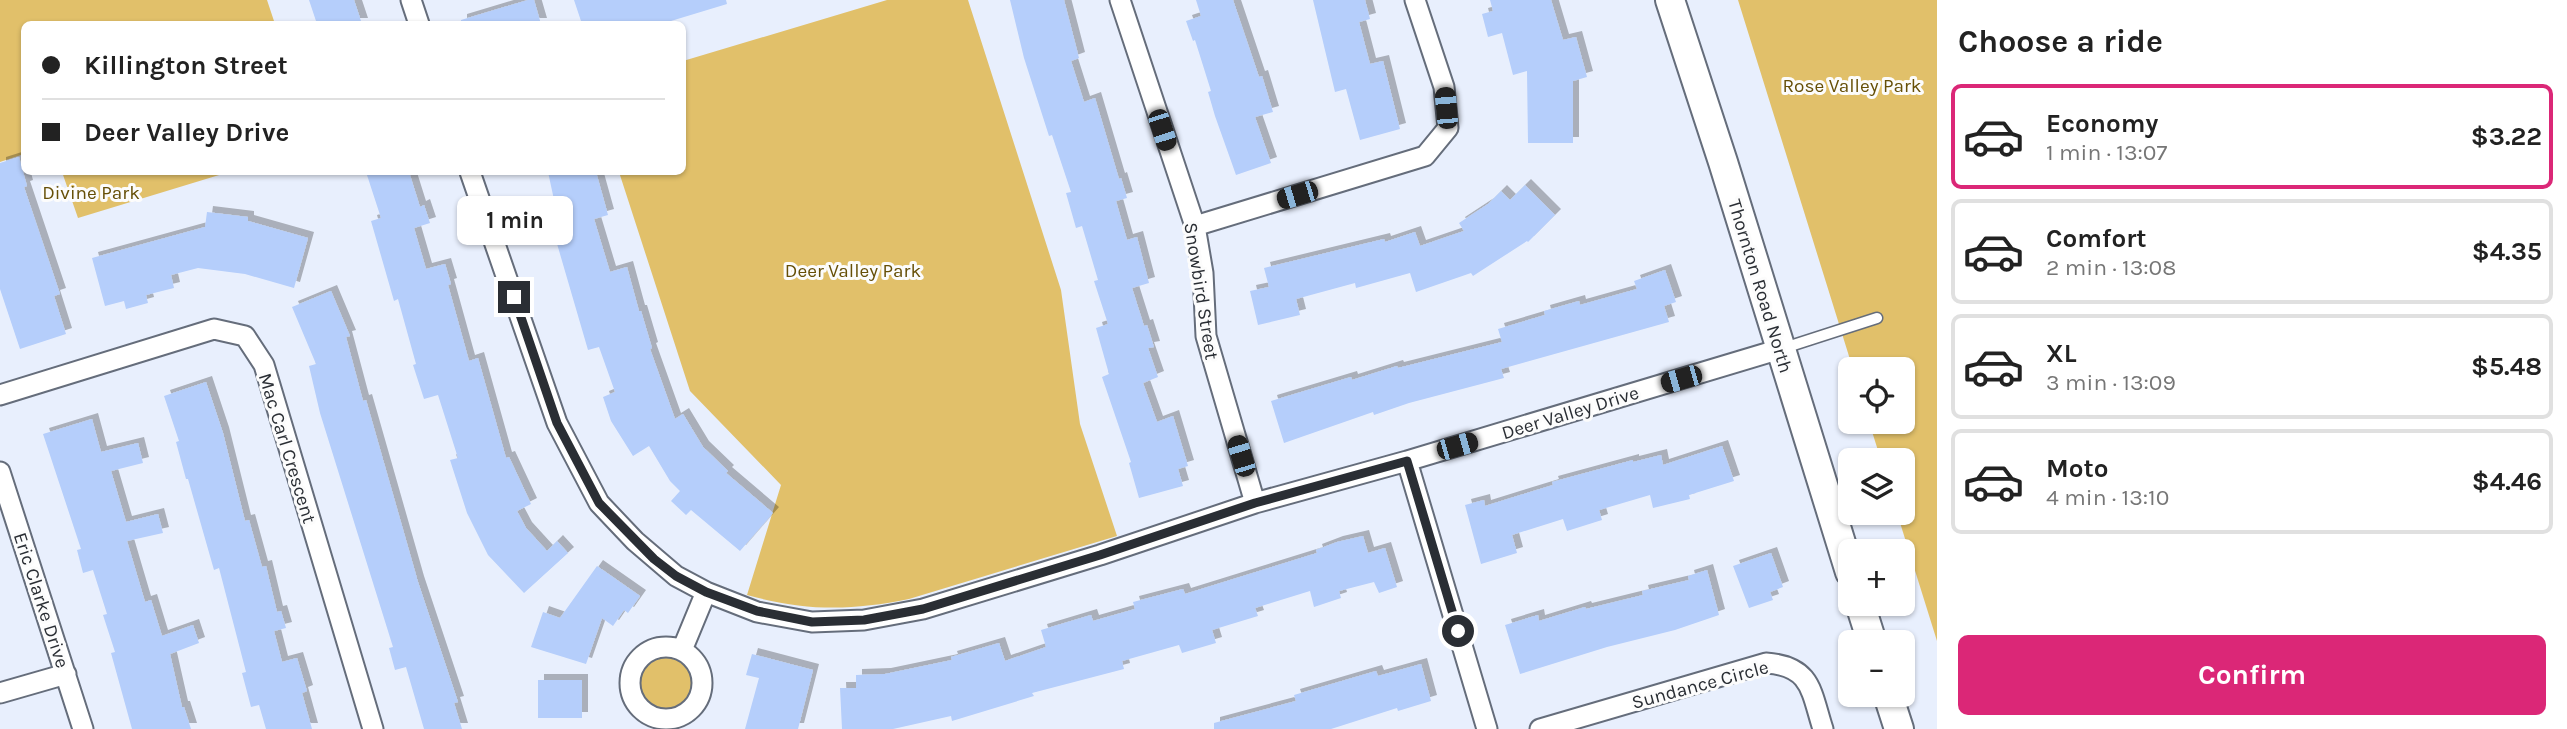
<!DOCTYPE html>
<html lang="en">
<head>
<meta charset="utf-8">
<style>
	:root { --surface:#fff; --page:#f6f6f6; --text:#222; --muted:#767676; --line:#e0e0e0; --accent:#db2777 }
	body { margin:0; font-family:Karla,sans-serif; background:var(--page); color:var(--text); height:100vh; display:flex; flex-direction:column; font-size:26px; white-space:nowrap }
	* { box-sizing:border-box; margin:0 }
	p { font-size:23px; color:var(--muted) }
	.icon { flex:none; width:38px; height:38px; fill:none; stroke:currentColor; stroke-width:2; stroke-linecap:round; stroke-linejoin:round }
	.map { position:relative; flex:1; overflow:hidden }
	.side { display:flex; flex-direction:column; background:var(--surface); width:630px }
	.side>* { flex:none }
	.banner { position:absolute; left:21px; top:21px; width:665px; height:154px; border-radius:10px; box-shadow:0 2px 5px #0004; display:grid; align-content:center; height:154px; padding:0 21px; background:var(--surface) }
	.tools { position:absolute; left:1838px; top:357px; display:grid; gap:14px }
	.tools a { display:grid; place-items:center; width:77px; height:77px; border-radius:10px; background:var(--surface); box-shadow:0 2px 5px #0004; font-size:35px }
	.end { position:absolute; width:32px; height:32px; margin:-16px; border:9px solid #2a2e34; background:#fff; box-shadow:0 0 0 4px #fff }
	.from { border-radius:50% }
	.bubble { position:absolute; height:49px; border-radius:10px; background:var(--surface); box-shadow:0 2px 5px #0004; font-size:23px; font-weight:700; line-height:49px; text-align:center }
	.car { position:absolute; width:21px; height:42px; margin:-21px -10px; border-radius:9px; box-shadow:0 0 5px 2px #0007; background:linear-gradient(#222 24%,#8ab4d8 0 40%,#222 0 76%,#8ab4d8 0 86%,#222 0) }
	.banner b { display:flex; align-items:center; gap:24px; height:66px; font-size:26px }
	.banner b+b { border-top:2px solid var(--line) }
	.banner i { width:18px; height:18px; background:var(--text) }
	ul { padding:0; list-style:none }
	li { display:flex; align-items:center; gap:21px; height:105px; margin:0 14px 10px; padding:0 7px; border:4px solid var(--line); border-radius:10px }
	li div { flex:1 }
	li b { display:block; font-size:26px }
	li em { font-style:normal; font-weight:700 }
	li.selected { border-color:var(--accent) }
	li>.icon { width:63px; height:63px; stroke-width:1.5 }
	h2 { padding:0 21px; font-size:32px; line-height:84px }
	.button { display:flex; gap:14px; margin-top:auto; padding:14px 21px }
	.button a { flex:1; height:80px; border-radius:10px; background:var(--accent); color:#fff; font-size:28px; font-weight:700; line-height:80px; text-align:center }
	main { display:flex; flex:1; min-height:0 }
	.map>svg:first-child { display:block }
	.green { fill:#e1c06a }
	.building { fill:#b5cefb; filter:url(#shadow) }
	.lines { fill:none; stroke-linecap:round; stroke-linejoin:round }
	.service-casing { stroke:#656d7b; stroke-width:13 }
	.minor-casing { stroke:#656d7b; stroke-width:23 }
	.secondary-casing { stroke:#656d7b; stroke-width:32 }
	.service { stroke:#fff; stroke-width:10 }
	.minor { stroke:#fff; stroke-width:19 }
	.secondary { stroke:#fff; stroke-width:28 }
	.route { stroke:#2a2e34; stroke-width:9 }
	.labels { text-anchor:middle; stroke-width:6; stroke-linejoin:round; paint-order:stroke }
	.park-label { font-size:19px; fill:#664f07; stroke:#fcfcfc }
	.street-label { font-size:19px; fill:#2a2e34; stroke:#fcfcfc }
</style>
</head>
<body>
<main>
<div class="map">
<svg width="1937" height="729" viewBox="0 0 1937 729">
	<defs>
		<filter id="shadow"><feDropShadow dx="6" dy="-6" stdDeviation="0" flood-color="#0004"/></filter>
	</defs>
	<rect width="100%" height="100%" fill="#e8effd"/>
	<!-- green -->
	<path class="green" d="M0 0H267L275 24H24V154L0 162Z
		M887 0H968L1061 290 1080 424 1117 536 909 599C851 611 804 611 747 595L781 485 690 391 619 172H682L683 61Z
		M1738 0H1937V641L1897 513H1902V460H1881L1869 422H1902V369H1853Z
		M62 172H229L78 218Z
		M640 684a26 26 0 1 1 52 0a26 26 0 1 1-52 0Z"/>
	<!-- building -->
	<path class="building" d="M309 0H354L362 24H317Z
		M528 0H534L541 24H461V20Z
		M574 0H726L727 4 661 24H582Z
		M1010 0H1064L1079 58 1071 61 1084 102 1095 98 1119 179 1121 178 1127 198 1116 201 1127 240 1137 237 1149 283 1132 288 1144 326 1147 325 1154 347 1148 348 1158 377 1143 383 1157 422 1173 416 1188 466 1178 469 1183 486 1139 498 1129 463 1131 462 1102 377 1109 374 1096 328 1108 324 1094 281 1098 280 1082 226 1076 228 1066 193 1071 192 1052 135 1049 136 1024 58Z
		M1196 0H1233L1259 77 1262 76 1273 112 1255 117 1271 163 1236 175 1215 116 1208 92 1211 91 1195 40 1193 41 1186 21 1201 16Z
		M1313 0H1365L1370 19 1359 22 1370 64 1383 61 1400 129 1360 140 1346 89 1335 92Z
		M1490 0H1551L1563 40 1576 37 1587 77 1573 81V143H1528L1527 71 1513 75 1502 33 1488 37 1482 14 1493 11Z
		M19 157 27 186 24 187 60 294 54 296 66 334 20 349 0 289V163Z
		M366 172H409L420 207 424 205 430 223 414 228 426 269 445 264 451 284 448 285 469 361 478 358 506 458 509 457 531 504 517 511 526 528 547 551 557 541 568 553 524 593 488 555 467 513 450 460 458 458 438 395 424 399 413 365 416 364 398 299 394 301 371 221 381 218Z
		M548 172H596L608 215 594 219 610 272 627 267 639 311H641L652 348 650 349 675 419 683 414 703 447 728 471 726 473 773 513 740 551 691 510 686 515 671 501 680 491 670 481 649 446 633 456 611 421 603 397 615 392 599 347 588 350 553 230 548 231 543 212 556 209Z
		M1525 185 1555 215 1528 242 1527 241 1473 276 1471 273 1416 292 1410 273 1356 288 1355 283 1296 299 1300 315 1258 325 1250 291 1269 287 1264 268 1384 239 1385 242 1415 232 1420 246 1464 231 1459 223 1488 204 1501 191 1510 200Z
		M207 212 248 217V221L308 238 294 288 245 274 198 268 171 275 174 288 146 295 148 303 126 309 124 301 105 306 92 258 205 227Z
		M1665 270 1676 302 1664 306 1669 322 1501 369 1504 378 1409 403 1374 415 1373 412 1284 443 1271 401 1351 377 1352 380 1397 366 1398 368 1502 342 1498 329 1545 315 1544 311 1579 301 1580 305 1637 289 1634 281Z
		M331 291 350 336 346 337 363 401 366 400 418 582 458 702 454 703 462 729H424L406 667 395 670 389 648 393 647 320 413 309 366 316 364 292 307Z
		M206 382 223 433 245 521 249 520 262 567 266 566 277 612 281 611 286 628 274 631 282 662 297 658 307 691 302 693 312 729H266L259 705 251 707 242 673 246 672 219 568 214 570 188 479H186L176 442 179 441 164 396Z
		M92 419 101 452 138 443 143 463 111 471 126 522 158 514 163 533 127 541 145 602 151 600 162 636 193 625 199 643 170 654 182 707H184L191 729H132L111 653 115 652 103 615 107 614 93 570 83 573 77 550 81 549 43 434Z
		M1722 446 1734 481 1689 495 1690 499 1653 508 1650 495 1599 510 1602 520 1567 531 1563 519 1512 535 1517 553 1481 564 1465 505 1484 500 1485 506 1553 485 1552 482 1633 460V462L1661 455 1663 465Z
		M1363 536 1368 553 1385 548 1397 587 1379 593 1374 582 1339 591 1341 598 1314 607 1310 591 1255 608 1258 616 1212 630 1216 643 1182 653 1179 645 1122 661 1124 669 1032 693 1034 696 952 721 951 716 893 729H842L840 688H856V675L885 674 952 660 951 657 999 643 1005 661 1046 647 1041 630 1091 615 1093 621 1135 609 1133 602 1183 589 1185 594 1317 553 1316 550 1337 542Z
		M1771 553 1783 587 1770 592 1773 600 1749 608 1733 566Z
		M597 566 640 596 628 613 624 610 613 626 602 618 586 664 531 647 543 612 560 618Z
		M1707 570 1719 615 1675 630 1607 647 1520 674 1505 625 1538 615 1539 621 1585 607 1586 609 1643 595 1642 591 1689 580 1688 576Z
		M752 654 813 670 798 729H745L759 678 746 675Z
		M1421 664 1431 701 1398 711 1397 708 1331 729H1214V723L1296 701 1294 695 1376 671 1378 676Z
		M538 680H582V718H538Z"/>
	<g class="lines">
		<!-- service casing -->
		<g class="service-casing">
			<path id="service" d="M1784 348 1877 318"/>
		</g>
		<!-- minor casing -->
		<g class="minor-casing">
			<path id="minor" d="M411 0 419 24
				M1120 0 1195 226 1203 273 1206 336 1255 503
				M470 172 557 423 599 503 635 541 676 576 706 592 757 612 812 622 864 620 923 609 1100 555 1255 503 1407 461 1780 349
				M1195 226 1425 156 1448 128 1444 87 1415 0
				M0 395 214 329 245 336 264 365 373 729
				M1407 461 1487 729
				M0 472 83 729
				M630 683a36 36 0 1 1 72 0a36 36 0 1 1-72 0Z
				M682 650 706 592
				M0 693 66 674
				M1540 729 1766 663C1812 666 1811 692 1823 729"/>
		</g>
		<!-- secondary casing -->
		<g class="secondary-casing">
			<path id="secondary" d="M1670 0 1723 162 1850 572
				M1860 604 1872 642
				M1888 695 1899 729"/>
		</g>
		<!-- service -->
		<use href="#service" class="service"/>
		<!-- minor -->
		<use href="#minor" class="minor"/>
		<!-- secondary -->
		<use href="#secondary" class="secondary"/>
	</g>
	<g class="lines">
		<!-- route -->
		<path class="route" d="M514 297 557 423 599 503 654 559 676 576 706 592 757 611 812 622 864 620 923 609 1100 555 1255 503 1407 461 1458 631"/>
	</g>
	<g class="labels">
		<!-- park labels -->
		<g class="park-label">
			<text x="1852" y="92">Rose Valley Park</text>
			<text x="91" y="199">Divine Park</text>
			<text x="853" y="277">Deer Valley Park</text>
		</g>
		<!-- street labels -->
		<g class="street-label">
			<text transform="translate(1761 286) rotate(73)" y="7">Thornton Road North</text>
			<text transform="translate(1202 291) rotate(81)" y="7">Snowbird Street</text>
			<text transform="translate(1570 412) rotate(-17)" y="7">Deer Valley Drive</text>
			<text transform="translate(288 448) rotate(73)" y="7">Mac Carl Crescent</text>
			<text transform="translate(42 600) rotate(72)" y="7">Eric Clarke Drive</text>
			<text transform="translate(1700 684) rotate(-15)" y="7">Sundance Circle</text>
		</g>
	</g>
</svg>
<div class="tools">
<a><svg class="icon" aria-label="locate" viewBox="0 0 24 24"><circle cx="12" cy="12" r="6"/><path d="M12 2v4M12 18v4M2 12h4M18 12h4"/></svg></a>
<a><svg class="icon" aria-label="layers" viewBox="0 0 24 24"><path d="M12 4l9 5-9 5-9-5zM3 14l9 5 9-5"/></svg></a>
<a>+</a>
<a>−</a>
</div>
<i class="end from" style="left:1458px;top:631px"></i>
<i class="end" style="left:514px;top:297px"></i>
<div class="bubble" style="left:457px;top:196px;width:116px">1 min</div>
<i class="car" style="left:1446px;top:108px;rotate:355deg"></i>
<i class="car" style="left:1162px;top:130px;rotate:162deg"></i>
<i class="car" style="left:1297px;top:195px;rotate:253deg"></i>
<i class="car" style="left:1681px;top:379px;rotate:254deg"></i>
<i class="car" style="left:1457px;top:446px;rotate:74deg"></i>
<i class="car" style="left:1241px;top:456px;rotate:343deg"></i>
<div class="banner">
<b><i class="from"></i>Killington Street</b>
<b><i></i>Deer Valley Drive</b>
</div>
</div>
<section class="side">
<h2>Choose a ride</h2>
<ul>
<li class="selected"><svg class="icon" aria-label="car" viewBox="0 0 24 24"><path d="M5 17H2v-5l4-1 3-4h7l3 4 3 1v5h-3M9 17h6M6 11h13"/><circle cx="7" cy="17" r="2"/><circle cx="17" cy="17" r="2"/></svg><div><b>Economy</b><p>1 min · 13:07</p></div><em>$3.22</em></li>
<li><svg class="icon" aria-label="car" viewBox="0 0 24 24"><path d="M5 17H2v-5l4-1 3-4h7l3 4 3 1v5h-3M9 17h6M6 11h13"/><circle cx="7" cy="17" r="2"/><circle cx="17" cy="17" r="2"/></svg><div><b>Comfort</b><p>2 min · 13:08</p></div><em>$4.35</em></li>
<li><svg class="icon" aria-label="car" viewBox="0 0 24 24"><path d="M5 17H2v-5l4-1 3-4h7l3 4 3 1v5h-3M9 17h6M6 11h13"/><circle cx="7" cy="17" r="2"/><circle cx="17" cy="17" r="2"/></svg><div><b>XL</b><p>3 min · 13:09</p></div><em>$5.48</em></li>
<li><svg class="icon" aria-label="car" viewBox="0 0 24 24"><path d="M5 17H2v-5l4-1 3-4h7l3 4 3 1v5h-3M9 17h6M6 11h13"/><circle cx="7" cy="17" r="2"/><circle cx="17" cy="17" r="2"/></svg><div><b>Moto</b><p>4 min · 13:10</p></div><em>$4.46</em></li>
</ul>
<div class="button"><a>Confirm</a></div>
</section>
</main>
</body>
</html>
